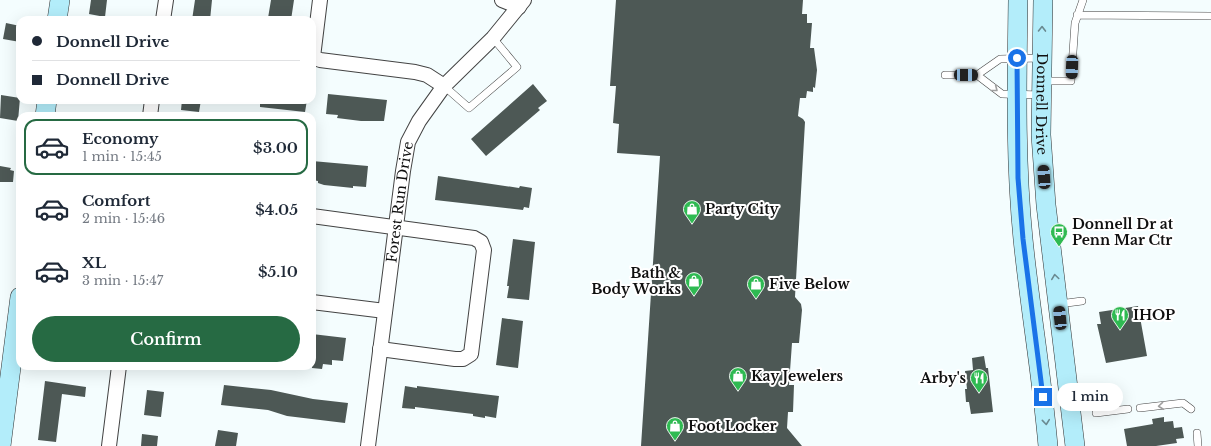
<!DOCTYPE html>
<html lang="en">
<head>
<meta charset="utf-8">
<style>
	:root { --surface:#fff; --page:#f2f2f3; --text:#1f2937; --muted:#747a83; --line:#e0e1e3; --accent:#266a43 }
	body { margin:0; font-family:"Libre Baskerville",serif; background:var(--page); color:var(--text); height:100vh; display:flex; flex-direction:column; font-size:15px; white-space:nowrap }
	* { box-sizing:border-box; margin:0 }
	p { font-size:13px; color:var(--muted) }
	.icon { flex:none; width:22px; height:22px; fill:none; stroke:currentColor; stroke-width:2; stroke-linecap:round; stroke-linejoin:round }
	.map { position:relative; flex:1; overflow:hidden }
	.details { position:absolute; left:16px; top:112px; width:300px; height:258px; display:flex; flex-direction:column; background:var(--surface); border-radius:12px; box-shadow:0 4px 16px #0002 }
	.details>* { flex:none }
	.banner { position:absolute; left:16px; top:16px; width:300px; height:88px; border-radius:12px; box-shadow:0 4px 16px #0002; display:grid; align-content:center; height:88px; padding:0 16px; background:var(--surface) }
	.end { position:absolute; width:18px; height:18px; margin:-9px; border:5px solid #1a73e8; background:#fff; box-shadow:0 0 0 2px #fff }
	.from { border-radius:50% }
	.bubble { position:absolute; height:28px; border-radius:14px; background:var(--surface); box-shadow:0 4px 16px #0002; font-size:13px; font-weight:600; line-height:28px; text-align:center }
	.car { position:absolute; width:12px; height:24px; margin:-12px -6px; border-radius:5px; box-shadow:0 0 3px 1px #0007; background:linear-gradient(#222 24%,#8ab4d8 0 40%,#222 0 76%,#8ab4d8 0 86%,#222 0) }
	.banner b { display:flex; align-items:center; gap:14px; height:38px; font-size:15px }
	.banner b+b { border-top:1px solid var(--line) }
	.banner i { width:10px; height:10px; background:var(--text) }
	ul { padding:7px 0 0; list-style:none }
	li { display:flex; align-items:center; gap:12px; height:56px; margin:0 8px 6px; padding:0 8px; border:2px solid transparent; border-radius:12px }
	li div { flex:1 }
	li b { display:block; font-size:15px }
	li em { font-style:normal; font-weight:600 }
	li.on { border-color:var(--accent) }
	li>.icon { width:36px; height:36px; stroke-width:1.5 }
	.primary-button { display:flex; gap:8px; margin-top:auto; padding:8px 16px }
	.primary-button a { flex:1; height:46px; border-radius:24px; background:var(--accent); color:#fff; font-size:16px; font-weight:600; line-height:46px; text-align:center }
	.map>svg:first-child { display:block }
	.building { fill:#4d5855 }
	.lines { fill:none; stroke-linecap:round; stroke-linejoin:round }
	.lane-casing { stroke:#434343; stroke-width:8 }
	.street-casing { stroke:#434343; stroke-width:16 }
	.secondary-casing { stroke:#323232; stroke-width:20 }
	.lane { stroke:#fff; stroke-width:7 }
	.street { stroke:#fff; stroke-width:14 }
	.secondary { stroke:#b3edfa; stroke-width:19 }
	.oneway { stroke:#6a8a91 }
	.oneway2 { stroke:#9f9f9f }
	.route { stroke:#1a73e8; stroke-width:5 }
	.labels { text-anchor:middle; stroke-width:4; stroke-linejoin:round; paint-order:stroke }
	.street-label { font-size:14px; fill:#101010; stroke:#fff }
	.poi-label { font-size:14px; font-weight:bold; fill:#101010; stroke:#fff; text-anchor:start }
</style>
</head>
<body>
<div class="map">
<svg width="1211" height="446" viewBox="0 0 1211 446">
	<rect width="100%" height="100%" fill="#f4fdfe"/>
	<!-- building -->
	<path class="building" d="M91 0H107L105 17 89 14Z
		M195 0H212L210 20H192Z
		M271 0H294L291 20H269L268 18Z
		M616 0H803L802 14H807V23H812L810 48H814L817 70 815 88 813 87V92L807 91 806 98H800L798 116 803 119 805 122 795 297 801 304 802 310 799 343H792L789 385H794L793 412H788L787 428 802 446H641L660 156 617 153 619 124 613 123 616 86H610Z
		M6 23 20 26V42L3 39Z
		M533 84 547 101 538 108 540 110 486 156 471 139Z
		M328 94 387 100 384 121H361L337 118 338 115 326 114Z
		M1 95 20 98 18 121 0 118Z
		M182 100H201L199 112 181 110Z
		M260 100H307L305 112 260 107Z
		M312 161 368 166 366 187 353 186V188L324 185 318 183V181L312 180Z
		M0 166 11 168 10 170 14 171 13 182H0Z
		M438 176 519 188 520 186 532 188 529 208 524 207 523 210 435 200Z
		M513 239 535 242 529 300 507 298 509 286H507Z
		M1138 306 1147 356 1106 363 1097 324H1101L1099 312Z
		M502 318 523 321 518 368 496 365Z
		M312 334 346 338 343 361 332 360V365L323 364 322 369 312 368Z
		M984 356 986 368H988L993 412 971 414 969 402H966L965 389H967L965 371 973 370 972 358Z
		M45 381 86 387 85 397 62 394 56 442 38 440Z
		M224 385 271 390 313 399 348 403 345 423 287 416 268 410 221 405Z
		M405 386 417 388V386L499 396 496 418 485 416V418L473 416V414L415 407V409L402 408Z
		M147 390 164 392 161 417 144 415Z
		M1164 417V422L1173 421 1174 428 1182 427 1184 438 1176 439 1177 443 1156 446H1127L1124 429 1153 424 1152 419Z
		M218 430 238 433 236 446H215Z
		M142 434 158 436 157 446H141Z"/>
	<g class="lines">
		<!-- lane casing -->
		<g class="lane-casing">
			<path id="lane" d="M1077 15 1211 16
				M945 75H977L1000 59 1042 58
				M977 75 1002 94 1041 95
				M1042 81H1071L1075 23 1083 0
				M444 86 469 108 517 67 493 38
				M1059 304 1082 301
				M1140 408 1183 403 1191 409
				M1096 413 1128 409
				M1197 433 1198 446"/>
		</g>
		<!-- street casing -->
		<g class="street-casing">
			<g id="street">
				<path d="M320 0 313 57 320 60 415 72 427 75 444 86"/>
				<path d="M502 0 519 7"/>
				<path d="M163 20 166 0"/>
				<path d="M150 116 152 100"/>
				<path d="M312 216 474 238 481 242 484 250 471 354 463 359H455L380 349"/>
				<path d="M312 302 385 311"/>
				<path d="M109 446 119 366"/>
				<path id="s1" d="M368 446 403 171 408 142 419 121 444 86 493 38 524 0"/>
			</g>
		</g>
		<!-- secondary casing -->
		<g class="secondary-casing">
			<g id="secondary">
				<path d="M1018 0C1017 80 1015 159 1023 239 1030 308 1042 377 1048 446"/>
				<path id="s2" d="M1043 0 1041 135 1046 205 1075 446"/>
				<path d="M57 20 60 0"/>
				<path d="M45 116 47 100"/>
				<path d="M1 446 20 297"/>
			</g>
		</g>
		<!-- lane -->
		<use href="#lane" class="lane"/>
		<!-- street -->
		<use href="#street" class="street"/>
		<!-- secondary -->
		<use href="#secondary" class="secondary"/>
	</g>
	<!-- one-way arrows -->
	<defs><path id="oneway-chevron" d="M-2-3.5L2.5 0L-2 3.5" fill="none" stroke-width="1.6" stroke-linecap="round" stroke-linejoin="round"/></defs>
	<g class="oneway">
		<use href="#oneway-chevron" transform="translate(1042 29) rotate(-89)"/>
		<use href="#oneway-chevron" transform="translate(1055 277) rotate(-98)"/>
		<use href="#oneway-chevron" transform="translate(1046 422) rotate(84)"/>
	</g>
	<g class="oneway2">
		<use href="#oneway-chevron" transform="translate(995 89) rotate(38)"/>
		<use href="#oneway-chevron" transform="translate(1161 406) rotate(174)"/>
	</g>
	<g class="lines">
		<!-- route -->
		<path class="route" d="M1017 58 1018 178 1023 239 1043 397"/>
	</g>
	<!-- icons -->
	<defs>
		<g id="shop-pin" transform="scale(0.9)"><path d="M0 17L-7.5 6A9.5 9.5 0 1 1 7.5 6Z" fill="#2fba52" stroke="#fff"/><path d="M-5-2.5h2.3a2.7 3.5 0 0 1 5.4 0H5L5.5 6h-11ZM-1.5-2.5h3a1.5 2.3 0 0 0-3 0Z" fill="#fff"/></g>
		<g id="bus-pin" transform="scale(0.9)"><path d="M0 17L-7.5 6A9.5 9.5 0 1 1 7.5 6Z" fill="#2fba52" stroke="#fff"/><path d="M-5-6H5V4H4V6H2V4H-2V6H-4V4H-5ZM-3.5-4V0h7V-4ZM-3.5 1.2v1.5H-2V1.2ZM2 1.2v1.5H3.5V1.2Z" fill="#fff"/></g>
		<g id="restaurant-pin" transform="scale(0.9)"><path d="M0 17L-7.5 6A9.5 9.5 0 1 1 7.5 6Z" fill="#2fba52" stroke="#fff"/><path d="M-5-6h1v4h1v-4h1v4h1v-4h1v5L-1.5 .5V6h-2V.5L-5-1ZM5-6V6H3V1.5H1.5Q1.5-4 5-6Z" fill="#fff"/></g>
	</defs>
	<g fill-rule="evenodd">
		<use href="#shop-pin" x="692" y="209"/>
		<use href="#bus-pin" x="1059" y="232"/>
		<use href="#shop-pin" x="694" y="281"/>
		<use href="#shop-pin" x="756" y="284"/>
		<use href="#restaurant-pin" x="1120" y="315"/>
		<use href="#shop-pin" x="738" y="376"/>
		<use href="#restaurant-pin" x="979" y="378"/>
		<use href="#shop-pin" x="675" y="426"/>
	</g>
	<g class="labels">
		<!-- street labels -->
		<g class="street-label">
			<text dy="5" stroke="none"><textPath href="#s2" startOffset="104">Donnell Drive</textPath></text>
			<text dy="5" stroke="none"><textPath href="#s1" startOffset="246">Forest Run Drive</textPath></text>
		</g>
		<!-- poi labels -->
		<g class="poi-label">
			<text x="705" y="214">Party City</text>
			<text x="1072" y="229">Donnell Dr at<tspan x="1072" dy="16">Penn Mar Ctr</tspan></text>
			<text x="681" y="278" text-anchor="end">Bath &amp;<tspan x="681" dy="16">Body Works</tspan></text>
			<text x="769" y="289">Five Below</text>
			<text x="1133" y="320">IHOP</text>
			<text x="751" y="381">Kay Jewelers</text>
			<text x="966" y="383" text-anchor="end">Arby's</text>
			<text x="688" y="431">Foot Locker</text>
		</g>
	</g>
</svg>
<i class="end from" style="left:1017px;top:58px"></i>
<i class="end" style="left:1043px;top:397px"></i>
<div class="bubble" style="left:1057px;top:383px;width:66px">1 min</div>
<i class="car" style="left:1072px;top:67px;rotate:182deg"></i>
<i class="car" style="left:966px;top:75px;rotate:91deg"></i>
<i class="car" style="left:1044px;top:177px;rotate:356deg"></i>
<i class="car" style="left:1060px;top:318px;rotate:354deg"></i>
<div class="banner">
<b><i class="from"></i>Donnell Drive</b>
<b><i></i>Donnell Drive</b>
</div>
<section class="details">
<ul>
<li class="on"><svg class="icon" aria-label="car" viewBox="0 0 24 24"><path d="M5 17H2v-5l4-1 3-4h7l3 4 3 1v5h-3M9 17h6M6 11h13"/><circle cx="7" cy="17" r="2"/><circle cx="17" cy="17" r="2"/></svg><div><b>Economy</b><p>1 min · 15:45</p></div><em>$3.00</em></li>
<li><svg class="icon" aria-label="car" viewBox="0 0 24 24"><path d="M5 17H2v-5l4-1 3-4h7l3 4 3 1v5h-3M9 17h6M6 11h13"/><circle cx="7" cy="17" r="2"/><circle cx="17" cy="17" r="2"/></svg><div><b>Comfort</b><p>2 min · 15:46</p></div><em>$4.05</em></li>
<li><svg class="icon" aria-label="car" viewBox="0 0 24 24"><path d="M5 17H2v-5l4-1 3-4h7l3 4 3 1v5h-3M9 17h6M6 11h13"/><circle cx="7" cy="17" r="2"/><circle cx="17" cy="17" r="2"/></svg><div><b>XL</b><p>3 min · 15:47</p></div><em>$5.10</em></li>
</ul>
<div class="primary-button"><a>Confirm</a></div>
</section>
</div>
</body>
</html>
